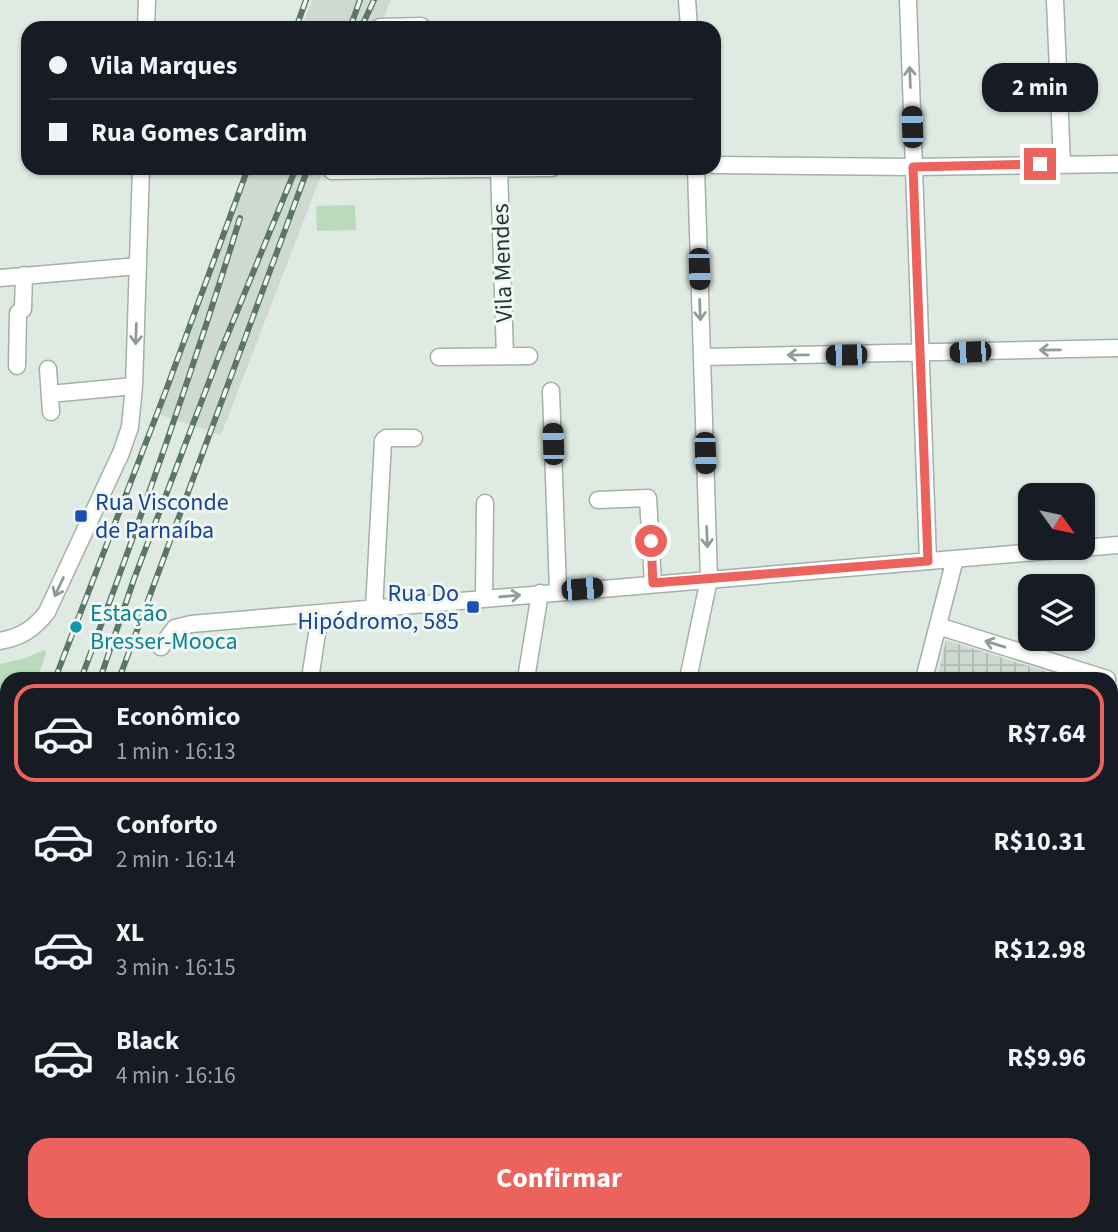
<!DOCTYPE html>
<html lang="pt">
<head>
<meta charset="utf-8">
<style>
	:root { --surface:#171b24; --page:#242831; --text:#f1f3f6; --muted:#9ea1a6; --line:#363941; --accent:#eb635c }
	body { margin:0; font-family:"Source Sans 3",sans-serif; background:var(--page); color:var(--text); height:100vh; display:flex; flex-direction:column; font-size:26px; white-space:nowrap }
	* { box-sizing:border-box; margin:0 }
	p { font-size:23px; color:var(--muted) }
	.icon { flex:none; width:38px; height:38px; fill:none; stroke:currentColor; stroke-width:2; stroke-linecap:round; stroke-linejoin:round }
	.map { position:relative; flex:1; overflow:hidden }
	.panel { position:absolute; left:0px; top:672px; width:1118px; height:560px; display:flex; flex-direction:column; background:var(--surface); border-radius:21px 21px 0 0; box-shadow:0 2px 5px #0004 }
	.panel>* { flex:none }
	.banner { position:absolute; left:21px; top:21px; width:700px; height:154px; border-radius:21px; box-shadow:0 2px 5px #0004; display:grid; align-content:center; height:154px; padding:0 28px; background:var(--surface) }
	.needle { width:46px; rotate:123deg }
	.buttons { position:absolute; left:1018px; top:483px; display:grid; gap:14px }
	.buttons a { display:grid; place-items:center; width:77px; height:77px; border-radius:14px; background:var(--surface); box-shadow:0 2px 5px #0004; font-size:35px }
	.end { position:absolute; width:32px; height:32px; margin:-16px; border:9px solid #eb635c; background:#fff; box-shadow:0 0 0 4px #fff }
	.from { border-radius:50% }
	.bubble { position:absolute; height:49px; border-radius:21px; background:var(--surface); box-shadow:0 2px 5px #0004; font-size:23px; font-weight:700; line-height:49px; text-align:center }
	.car { position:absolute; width:21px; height:42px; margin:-21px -10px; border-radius:9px; box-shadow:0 0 5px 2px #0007; background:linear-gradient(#222 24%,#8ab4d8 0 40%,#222 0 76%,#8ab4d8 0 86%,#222 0) }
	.banner b { display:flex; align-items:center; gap:24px; height:66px; font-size:26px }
	.banner b+b { border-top:2px solid var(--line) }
	.banner i { width:18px; height:18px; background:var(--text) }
	ul { padding:12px 0 0; list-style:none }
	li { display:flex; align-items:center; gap:21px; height:98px; margin:0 14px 10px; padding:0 14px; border:4px solid transparent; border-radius:21px }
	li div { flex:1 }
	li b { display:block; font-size:26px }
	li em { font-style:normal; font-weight:700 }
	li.active { border-color:var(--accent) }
	li>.icon { width:63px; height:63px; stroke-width:1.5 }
	.cta { display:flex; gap:14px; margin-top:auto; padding:14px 28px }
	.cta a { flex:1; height:80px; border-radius:21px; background:var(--accent); color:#fff; font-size:28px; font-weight:700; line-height:80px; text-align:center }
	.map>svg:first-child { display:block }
	.built { fill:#ced9d2 }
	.industrial { fill:url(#industrial-grid) }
	.green { fill:#b9dabb }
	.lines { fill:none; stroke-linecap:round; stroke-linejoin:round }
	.minor-casing { stroke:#a2b1a9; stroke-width:19 }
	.major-casing { stroke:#bcc4c0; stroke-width:23 }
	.minor { stroke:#fff; stroke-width:16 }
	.major { stroke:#669d84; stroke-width:19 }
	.rail-casing { stroke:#5b7569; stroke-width:6 }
	.rail { stroke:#f0f7f2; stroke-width:3.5; stroke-dasharray:10; stroke-linecap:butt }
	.oneway { stroke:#909c96 }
	.route { stroke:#eb635c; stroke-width:9 }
	.transit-dot { fill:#1a4fb4; stroke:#f0f7f2; stroke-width:2.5 }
	.culture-dot { fill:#0f9aa8; stroke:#f0f7f2; stroke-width:2.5 }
	.labels { text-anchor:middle; stroke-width:6; stroke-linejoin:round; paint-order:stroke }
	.street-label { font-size:24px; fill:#21392e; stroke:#f0f7f2 }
	.transit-label { font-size:24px; fill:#164399; stroke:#f0f7f2; text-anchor:start }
	.culture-label { font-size:24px; fill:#0d838f; stroke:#f0f7f2; text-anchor:start }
</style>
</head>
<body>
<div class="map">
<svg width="1118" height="1232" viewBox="0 0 1118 1232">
	<defs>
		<pattern id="industrial-grid" width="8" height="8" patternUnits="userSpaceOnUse" patternTransform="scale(1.75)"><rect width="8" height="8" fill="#ced9d2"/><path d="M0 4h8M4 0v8" fill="none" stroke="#b1bbb5"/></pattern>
	</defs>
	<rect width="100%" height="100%" fill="#dfeae3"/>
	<!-- built -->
	<path class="built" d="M312 0H391L379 28H301Z
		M248 168H324L221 435 155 413Z"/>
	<!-- industrial -->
	<path class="industrial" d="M946 640 1070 679H937Z
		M1111 692 1118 694V820L1111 818Z"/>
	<!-- green -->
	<path class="green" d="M355 205 356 230 317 231 316 206Z
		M45 650 46 653 37 679H7V766L0 786V664L22 659Z"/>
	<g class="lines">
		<!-- minor casing -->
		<g class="minor-casing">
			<path id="minor" d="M687 0 689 28
				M908 0 928 561
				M1055 0 1062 164
				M380 27 421 26
				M146 28 147 0
				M714 165 913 167 1118 164
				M499 169 505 356
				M332 171 552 168
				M0 278 138 266
				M439 357 529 356
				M702 357 1118 348
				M17 366 18 313 23 309 24 275
				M48 369 51 412
				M551 391 558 591
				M50 394 134 386
				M598 500 648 498 653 583
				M484 598 485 503
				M374 609 383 441 386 438H414
				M938 626 1107 679
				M0 641C21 637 34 629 47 612L121 453 130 427 134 386 141 168
				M161 647 175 628 191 624 1118 545
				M310 679 320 614
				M526 679 540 593
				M688 679 709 579 696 168
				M924 679 955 559
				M1111 893 1118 895
				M242 1229 320 1230 324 1225
				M113 1232V1225
				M442 1232 443 1225
				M913 1232 914 1225"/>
		</g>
		<!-- major casing -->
		<g class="major-casing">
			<path id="major" d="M0 1170H7
				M851 1225 872 1232
				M575 1232 576 1225"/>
		</g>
		<!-- minor -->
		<use href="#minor" class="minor"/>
		<!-- major -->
		<use href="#major" class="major"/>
		<!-- rail casing -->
		<g class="rail-casing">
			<path id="rail" d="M296 28 306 0
				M350 28 360 0
				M361 28 374 0
				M55 679 165 393 248 168
				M81 679C138 527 192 374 240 218
				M100 679 134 579 220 353 296 168
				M119 679 308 168
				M0 824 7 806
				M0 893 7 875
				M0 951 7 933
				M0 974 7 955
				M0 1013 7 995"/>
		</g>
		<!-- rail -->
		<use href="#rail" class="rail"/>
	</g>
	<!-- one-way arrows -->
	<defs><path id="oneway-shaft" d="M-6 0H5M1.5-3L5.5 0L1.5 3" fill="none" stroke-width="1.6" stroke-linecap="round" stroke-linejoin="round" transform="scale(1.75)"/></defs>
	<g class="oneway">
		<use href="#oneway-shaft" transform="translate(910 77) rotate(-92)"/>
		<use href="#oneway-shaft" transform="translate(700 310) rotate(88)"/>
		<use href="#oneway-shaft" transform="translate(136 334) rotate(92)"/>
		<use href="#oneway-shaft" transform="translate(1050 350) rotate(179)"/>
		<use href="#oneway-shaft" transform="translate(798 355) rotate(179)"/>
		<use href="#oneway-shaft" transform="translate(707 537) rotate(88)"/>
		<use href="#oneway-shaft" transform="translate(59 587) rotate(115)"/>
		<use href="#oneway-shaft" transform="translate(510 596) rotate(-5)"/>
		<use href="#oneway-shaft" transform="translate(995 644) rotate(-163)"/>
	</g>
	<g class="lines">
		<!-- route -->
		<path class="route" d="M651 541 653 583 928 561 913 167 1040 164"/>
	</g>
	<!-- markers -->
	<g class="transit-dot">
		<rect x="74" y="509" width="14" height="14" rx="3.5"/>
		<rect x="466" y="600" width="14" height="14" rx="3.5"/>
	</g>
	<circle class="culture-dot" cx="76" cy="627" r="7"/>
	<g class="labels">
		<!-- street labels -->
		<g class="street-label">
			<text transform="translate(502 263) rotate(-92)" y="8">Vila Mendes</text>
		</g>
		<!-- transit labels -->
		<g class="transit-label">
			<text x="95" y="510">Rua Visconde<tspan x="95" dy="28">de Parnaíba</tspan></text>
			<text x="459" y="601" text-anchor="end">Rua Do<tspan x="459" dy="28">Hipódromo, 585</tspan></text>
		</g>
		<!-- culture labels -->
		<g class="culture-label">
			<text x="90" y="621">Estação<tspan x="90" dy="28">Bresser-Mooca</tspan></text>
		</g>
	</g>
</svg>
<div class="buttons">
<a><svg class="needle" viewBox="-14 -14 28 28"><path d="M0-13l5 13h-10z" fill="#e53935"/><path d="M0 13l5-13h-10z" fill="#9ea1a6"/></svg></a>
<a><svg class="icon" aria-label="layers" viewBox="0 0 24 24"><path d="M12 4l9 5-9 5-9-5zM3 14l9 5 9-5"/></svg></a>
</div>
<i class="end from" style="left:651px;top:541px"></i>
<i class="end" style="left:1040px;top:164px"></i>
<div class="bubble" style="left:982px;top:63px;width:116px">2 min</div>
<i class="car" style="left:912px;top:127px;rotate:358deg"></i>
<i class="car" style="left:699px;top:269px;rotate:178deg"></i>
<i class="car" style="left:970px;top:352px;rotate:268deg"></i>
<i class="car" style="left:846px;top:355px;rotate:269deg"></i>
<i class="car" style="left:553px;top:444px;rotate:358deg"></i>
<i class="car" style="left:705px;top:453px;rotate:178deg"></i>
<i class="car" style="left:582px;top:589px;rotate:85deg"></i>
<div class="banner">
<b><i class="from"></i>Vila Marques</b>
<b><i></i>Rua Gomes Cardim</b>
</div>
<section class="panel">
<ul>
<li class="active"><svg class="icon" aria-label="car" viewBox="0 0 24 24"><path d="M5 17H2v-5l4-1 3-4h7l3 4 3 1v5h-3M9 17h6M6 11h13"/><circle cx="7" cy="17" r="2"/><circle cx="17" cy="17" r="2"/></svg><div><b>Econômico</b><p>1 min · 16:13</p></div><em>R$7.64</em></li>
<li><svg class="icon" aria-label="car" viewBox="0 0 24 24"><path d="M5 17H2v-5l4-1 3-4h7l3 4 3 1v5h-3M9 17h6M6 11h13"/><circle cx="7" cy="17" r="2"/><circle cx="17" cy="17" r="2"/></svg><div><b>Conforto</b><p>2 min · 16:14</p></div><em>R$10.31</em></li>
<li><svg class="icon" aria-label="car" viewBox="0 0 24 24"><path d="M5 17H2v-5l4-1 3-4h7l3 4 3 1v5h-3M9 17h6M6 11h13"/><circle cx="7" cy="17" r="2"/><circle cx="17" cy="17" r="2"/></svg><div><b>XL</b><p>3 min · 16:15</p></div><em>R$12.98</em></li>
<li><svg class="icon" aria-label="car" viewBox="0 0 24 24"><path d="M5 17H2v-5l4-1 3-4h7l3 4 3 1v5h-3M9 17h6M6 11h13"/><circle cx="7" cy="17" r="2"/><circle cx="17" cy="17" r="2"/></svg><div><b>Black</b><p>4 min · 16:16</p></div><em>R$9.96</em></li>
</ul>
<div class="cta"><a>Confirmar</a></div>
</section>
</div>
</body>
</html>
